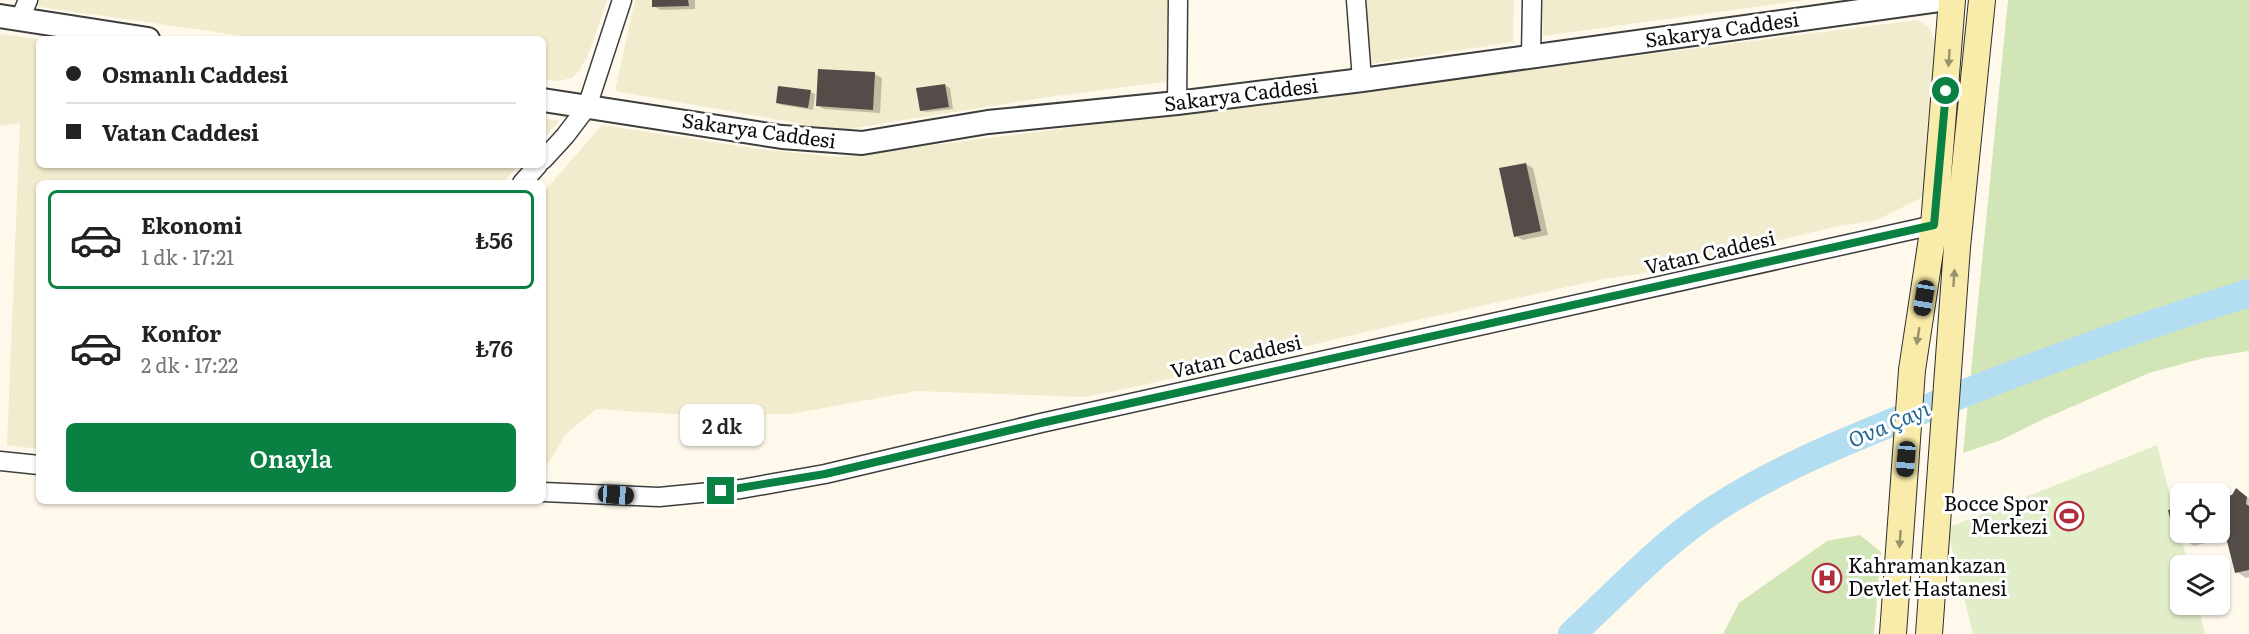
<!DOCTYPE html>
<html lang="tr">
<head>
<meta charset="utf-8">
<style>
	:root { --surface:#fff; --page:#f2f2f2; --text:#222; --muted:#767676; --line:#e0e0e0; --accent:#0b8043 }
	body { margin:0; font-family:Literata,serif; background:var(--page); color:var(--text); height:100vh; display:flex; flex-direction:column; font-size:22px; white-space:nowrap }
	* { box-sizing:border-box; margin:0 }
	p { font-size:20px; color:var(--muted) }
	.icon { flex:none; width:33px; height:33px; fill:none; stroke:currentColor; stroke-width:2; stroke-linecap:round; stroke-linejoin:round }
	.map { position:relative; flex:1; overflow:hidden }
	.details { position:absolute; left:36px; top:180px; width:510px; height:324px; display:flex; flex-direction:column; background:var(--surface); border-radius:9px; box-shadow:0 2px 4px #0004 }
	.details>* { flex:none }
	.top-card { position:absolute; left:36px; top:36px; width:510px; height:132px; border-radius:9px; box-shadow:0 2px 4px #0004; display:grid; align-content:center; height:132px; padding:0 30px; background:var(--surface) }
	.controls { position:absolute; left:2170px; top:483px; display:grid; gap:12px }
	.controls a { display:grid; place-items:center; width:60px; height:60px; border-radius:9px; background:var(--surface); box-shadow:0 2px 4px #0004; font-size:30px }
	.end { position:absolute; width:27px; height:27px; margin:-14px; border:8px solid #0b8043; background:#fff; box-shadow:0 0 0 3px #fff }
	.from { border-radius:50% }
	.bubble { position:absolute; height:42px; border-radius:9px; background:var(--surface); box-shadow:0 2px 4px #0004; font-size:20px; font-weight:600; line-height:42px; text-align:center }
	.car { position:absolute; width:18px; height:36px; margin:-18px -9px; border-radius:8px; box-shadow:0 0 4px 2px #0007; background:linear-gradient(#222 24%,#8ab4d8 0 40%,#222 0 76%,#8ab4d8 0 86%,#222 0) }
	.top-card b { display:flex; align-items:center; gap:21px; height:57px; font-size:22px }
	.top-card b+b { border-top:2px solid var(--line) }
	.top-card i { width:15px; height:15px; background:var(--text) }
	ul { padding:10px 0 0; list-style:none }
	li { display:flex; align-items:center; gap:18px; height:99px; margin:0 12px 9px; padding:0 18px; border:3px solid transparent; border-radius:9px }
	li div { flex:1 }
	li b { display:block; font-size:22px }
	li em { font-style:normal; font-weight:600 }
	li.on { border-color:var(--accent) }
	li>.icon { width:54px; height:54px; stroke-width:1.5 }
	.cta { display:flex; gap:12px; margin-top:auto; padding:12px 30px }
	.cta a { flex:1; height:69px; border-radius:9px; background:var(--accent); color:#fff; font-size:24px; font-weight:600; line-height:69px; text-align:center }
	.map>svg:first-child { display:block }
	.farmland { fill:#f1eccd }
	.green { fill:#d2e5b7 }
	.pitch { fill:#e2edc9 }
	.shadow { fill:#0003 }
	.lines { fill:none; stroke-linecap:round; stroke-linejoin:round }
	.river { stroke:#b3def1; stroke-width:28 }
	.building { fill:#534c48 }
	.minor-casing { stroke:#3e3e3e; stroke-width:21 }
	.tertiary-casing { stroke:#3e3e3e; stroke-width:26 }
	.secondary-casing { stroke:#2d2d2d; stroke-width:28 }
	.minor { stroke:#fff; stroke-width:18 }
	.tertiary { stroke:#fff; stroke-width:22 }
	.secondary { stroke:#f9ecaa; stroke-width:26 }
	.oneway { fill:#9a926a }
	.route { stroke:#0b8043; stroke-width:8 }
	.labels { text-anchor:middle; stroke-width:6; stroke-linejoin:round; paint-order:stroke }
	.street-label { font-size:20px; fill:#0b0b0b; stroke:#fff }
	.poi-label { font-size:20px; fill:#0b0b0b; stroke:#fff; text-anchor:end }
	.water-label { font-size:21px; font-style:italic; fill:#1e6793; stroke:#fff }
</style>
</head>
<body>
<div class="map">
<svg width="2249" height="634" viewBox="0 0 2249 634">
	<rect width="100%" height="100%" fill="#fef9eb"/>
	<!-- farmland -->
	<path class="farmland" d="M36 0H607L589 53 579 71 572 78 558 81 543 79V39H265L33 6Z
		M635 0H1171L1172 81 1041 98 848 129 813 126 615 91Z
		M1366 0H1514L1513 42 1370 64Z
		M1543 0H1806L1543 36Z
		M1917 20 1929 27 1935 41 1939 81 1929 194 1877 220 1834 227 1639 274 1603 279 1391 326 1139 386 1084 397 917 391 790 414H673L596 409 566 434 546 467H543V193L602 125 766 150 839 157Z
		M0 34 39 39V165H519L502 183H39V449L7 445 20 123 0 126Z
		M543 118 559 121 543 139Z"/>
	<!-- green -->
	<path class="green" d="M2008 0H2249V351L2204 358 2149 373 2046 418 2001 440 1963 453Z
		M1860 535 1881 552 1874 634H1723L1739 603 1827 541Z"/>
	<!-- pitch -->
	<path class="pitch" d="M2157 445 2188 565 2181 566V604L2198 605 2205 634H1973L1947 528Z"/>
	<!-- shadow -->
	<path class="shadow" d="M653 0H695V9L661 10 653 6Z
		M874 74 882 78 880 113 824 109 817 105Z
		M945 85 950 88 953 109 926 112 921 110Z
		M810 92 815 94 813 110 782 105 777 103Z
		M1526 164 1533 168 1548 235 1523 240 1516 236Z
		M2237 490 2249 498V577L2246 578 2237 572 2228 537 2194 546 2184 540 2182 532H2220V499L2232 496Z"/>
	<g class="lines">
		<!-- river -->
		<path class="river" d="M1572 634C1619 591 1661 544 1715 509 1779 467 1849 440 1920 411 2028 367 2138 327 2249 293"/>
	</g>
	<!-- building -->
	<path class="building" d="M652 0H688L689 6 652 7Z
		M818 69 875 72 873 110 816 106Z
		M945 84 949 107 920 111 916 88Z
		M778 86 811 90 808 108 776 103Z
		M1526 163 1541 231 1514 237 1499 168Z
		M2236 488 2247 497 2246 504 2249 506V570L2235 573 2226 537 2220 533V497L2232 495Z
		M2181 507V530H2180L2179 525 2172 527 2168 510Z
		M2181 532H2214V533L2183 541Z"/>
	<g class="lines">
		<!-- minor casing -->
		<g class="minor-casing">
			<path id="minor" d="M1356 0 1362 80
				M20 19 28 0
				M1531 56 1532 0
				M1177 103 1178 0
				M543 160 565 136 587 107 622 0
				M522 183 538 165
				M0 461 39 465
				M543 492 659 497 741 489 825 474 1041 423 1934 225"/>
		</g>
		<!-- tertiary casing -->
		<g class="tertiary-casing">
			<path id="tertiary" d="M0 16 148 39
				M543 100 782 137 862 143 988 122 1177 103 1362 80 1939 0"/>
		</g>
		<!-- secondary casing -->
		<g class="secondary-casing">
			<path id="secondary" d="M1893 634 1912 370 1934 225 1952 0
				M1929 634 1957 247 1982 0"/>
		</g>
		<!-- minor -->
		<use href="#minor" class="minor"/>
		<!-- tertiary -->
		<use href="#tertiary" class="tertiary"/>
		<!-- secondary -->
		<use href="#secondary" class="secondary"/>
	</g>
	<!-- one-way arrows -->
	<defs><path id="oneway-solid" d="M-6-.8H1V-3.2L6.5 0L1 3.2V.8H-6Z" transform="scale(1.5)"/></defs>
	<g class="oneway">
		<use href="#oneway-solid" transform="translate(1949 58) rotate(94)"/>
		<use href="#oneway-solid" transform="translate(1954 278) rotate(-86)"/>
		<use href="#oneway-solid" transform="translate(1918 336) rotate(99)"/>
		<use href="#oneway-solid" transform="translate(1900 539) rotate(94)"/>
	</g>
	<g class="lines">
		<!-- route -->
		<path class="route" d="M721 491 825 474 1041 423 1934 225 1946 91"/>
	</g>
	<!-- icons -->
	<defs>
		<g id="stadium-ring" transform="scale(1.5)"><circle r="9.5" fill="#fff" stroke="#b02e3c" stroke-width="1.5"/><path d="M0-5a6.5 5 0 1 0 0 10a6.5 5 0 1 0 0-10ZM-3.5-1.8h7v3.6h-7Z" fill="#b02e3c"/></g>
		<g id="hospital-ring" transform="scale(1.5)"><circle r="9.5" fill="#fff" stroke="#b02e3c" stroke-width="1.5"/><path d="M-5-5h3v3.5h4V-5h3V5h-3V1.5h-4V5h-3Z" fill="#b02e3c"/></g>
	</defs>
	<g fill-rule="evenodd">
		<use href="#stadium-ring" x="2069" y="516"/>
		<use href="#hospital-ring" x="1827" y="578"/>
	</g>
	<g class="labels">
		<!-- street labels -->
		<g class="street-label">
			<text transform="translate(1722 30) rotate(-8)" y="7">Sakarya Caddesi</text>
			<text transform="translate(1241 95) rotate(-7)" y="7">Sakarya Caddesi</text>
			<text transform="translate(759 131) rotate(8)" y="7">Sakarya Caddesi</text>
			<text transform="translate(1710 253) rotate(-13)" y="7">Vatan Caddesi</text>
			<text transform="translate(1236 357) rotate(-13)" y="7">Vatan Caddesi</text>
		</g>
		<!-- poi labels -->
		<g class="poi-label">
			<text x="2048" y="511">Bocce Spor<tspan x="2048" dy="23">Merkezi</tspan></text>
			<text x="1848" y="573" text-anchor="start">Kahramankazan<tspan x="1848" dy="23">Devlet Hastanesi</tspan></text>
		</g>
		<!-- water labels -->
		<g class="water-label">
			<text transform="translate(1889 425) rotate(-23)" y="7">Ova Çayı</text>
		</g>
	</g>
</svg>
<div class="controls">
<a><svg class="icon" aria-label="locate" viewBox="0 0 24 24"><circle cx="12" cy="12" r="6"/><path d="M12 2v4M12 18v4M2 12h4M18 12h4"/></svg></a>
<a><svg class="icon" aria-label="layers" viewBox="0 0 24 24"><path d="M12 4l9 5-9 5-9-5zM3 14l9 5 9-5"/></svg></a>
</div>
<i class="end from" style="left:1946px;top:91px"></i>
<i class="end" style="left:721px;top:491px"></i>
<div class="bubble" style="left:680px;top:404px;width:84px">2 dk</div>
<i class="car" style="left:1924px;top:298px;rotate:189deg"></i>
<i class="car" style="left:1906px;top:459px;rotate:185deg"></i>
<i class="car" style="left:616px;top:495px;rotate:94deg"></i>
<div class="top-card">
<b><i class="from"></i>Osmanlı Caddesi</b>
<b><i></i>Vatan Caddesi</b>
</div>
<section class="details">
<ul>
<li class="on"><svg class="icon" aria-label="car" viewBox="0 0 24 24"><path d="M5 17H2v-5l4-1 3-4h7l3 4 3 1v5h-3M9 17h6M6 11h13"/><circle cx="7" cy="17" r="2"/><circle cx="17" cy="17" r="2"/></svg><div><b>Ekonomi</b><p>1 dk · 17:21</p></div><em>₺56</em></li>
<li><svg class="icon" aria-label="car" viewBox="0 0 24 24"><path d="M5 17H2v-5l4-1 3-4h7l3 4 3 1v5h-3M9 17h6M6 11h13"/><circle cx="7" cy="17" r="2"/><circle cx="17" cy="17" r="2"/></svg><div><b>Konfor</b><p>2 dk · 17:22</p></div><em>₺76</em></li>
</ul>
<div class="cta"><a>Onayla</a></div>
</section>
</div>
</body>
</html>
